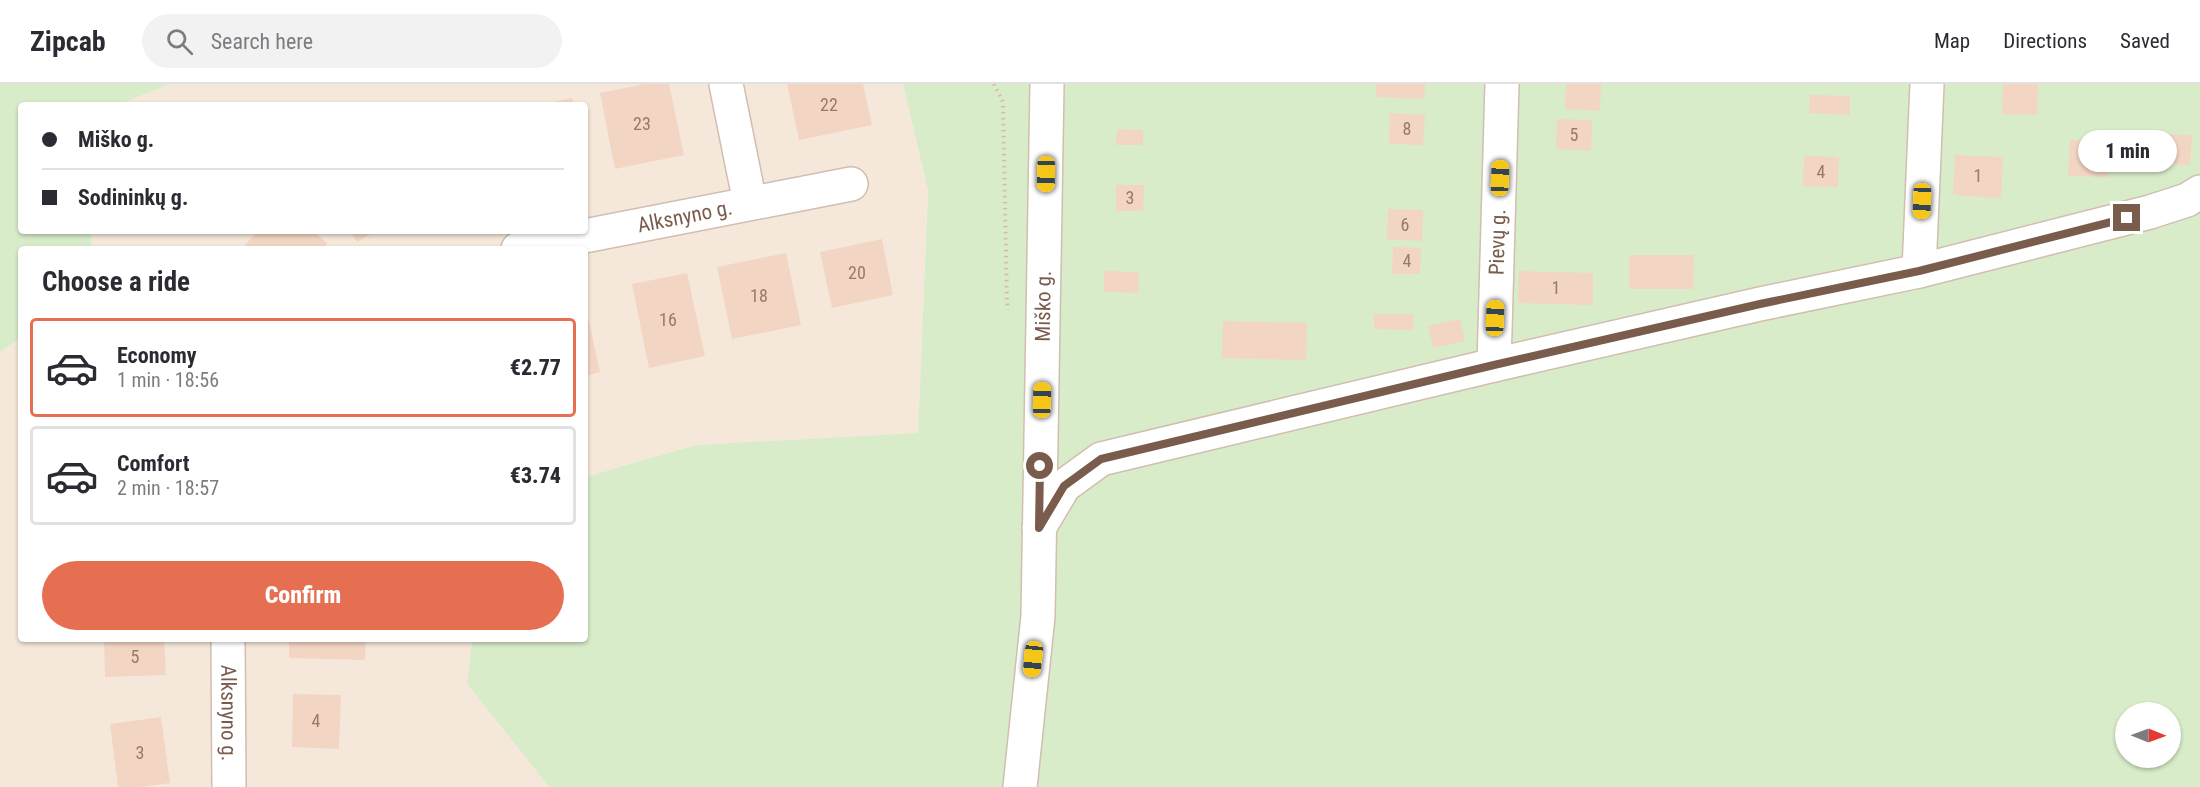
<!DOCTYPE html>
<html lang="en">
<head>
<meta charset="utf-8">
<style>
	:root { --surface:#fff; --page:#f2f2f3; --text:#2b2b33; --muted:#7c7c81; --line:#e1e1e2; --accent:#e76f51 }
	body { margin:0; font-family:"Roboto Condensed",sans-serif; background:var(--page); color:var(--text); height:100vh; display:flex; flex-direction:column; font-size:22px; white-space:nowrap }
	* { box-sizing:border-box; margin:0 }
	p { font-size:20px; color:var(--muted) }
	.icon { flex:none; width:33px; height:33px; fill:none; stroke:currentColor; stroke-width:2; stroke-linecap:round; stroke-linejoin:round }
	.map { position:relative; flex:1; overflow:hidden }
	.sheet { position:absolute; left:18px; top:162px; width:570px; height:396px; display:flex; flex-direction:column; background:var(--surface); border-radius:6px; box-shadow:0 2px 4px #0004 }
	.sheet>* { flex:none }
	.banner { position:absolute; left:18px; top:18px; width:570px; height:132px; border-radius:6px; box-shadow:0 2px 4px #0004; display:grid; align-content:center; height:132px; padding:0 24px; background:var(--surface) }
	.needle { width:39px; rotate:91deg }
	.controls { position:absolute; left:2115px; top:618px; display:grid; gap:12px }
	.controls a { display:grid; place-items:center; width:66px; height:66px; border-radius:50%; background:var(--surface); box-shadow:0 2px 4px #0004; font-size:30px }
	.end { position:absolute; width:27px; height:27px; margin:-14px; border:8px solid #7a5c4d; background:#fff; box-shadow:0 0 0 3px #fff }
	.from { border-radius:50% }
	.bubble { position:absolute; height:42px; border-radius:21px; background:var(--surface); box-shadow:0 2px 4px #0004; font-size:20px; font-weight:800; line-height:42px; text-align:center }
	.car { position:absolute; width:18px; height:36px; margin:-18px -9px; border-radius:8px; box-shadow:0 0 4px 2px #0007; background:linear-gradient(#f5c518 24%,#345 0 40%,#f5c518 0 76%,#345 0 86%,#f5c518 0) }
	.banner b { display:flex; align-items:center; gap:21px; height:57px; font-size:22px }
	.banner b+b { border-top:2px solid var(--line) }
	.banner i { width:15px; height:15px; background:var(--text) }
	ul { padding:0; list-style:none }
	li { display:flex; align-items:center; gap:18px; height:99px; margin:0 12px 9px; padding:0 12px; border:3px solid var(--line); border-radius:6px }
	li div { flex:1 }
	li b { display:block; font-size:22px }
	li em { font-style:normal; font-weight:800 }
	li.selected { border-color:var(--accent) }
	li>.icon { width:54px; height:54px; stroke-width:1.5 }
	h2 { padding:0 24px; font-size:27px; line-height:72px }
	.action { display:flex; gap:12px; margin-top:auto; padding:12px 24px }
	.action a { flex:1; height:69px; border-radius:36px; background:var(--accent); color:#fff; font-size:24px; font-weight:800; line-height:69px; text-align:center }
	header { display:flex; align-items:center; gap:36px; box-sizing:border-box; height:84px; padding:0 30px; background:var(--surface); border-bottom:2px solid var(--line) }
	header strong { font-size:28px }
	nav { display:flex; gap:33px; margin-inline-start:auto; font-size:21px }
	.search { width:420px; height:54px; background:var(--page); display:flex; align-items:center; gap:15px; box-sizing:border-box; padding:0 21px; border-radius:33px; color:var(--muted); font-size:22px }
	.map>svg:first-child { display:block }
	.residential { fill:#f5e8da }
	.green { fill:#d8ecc9; fill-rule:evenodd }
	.building { fill:#f3d5c3 }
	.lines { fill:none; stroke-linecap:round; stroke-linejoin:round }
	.minor-casing { stroke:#d1beb0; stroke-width:36 }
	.path { stroke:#d9b8a5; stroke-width:4; stroke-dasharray:1.5 4.5; stroke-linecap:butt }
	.minor { stroke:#fff; stroke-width:33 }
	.route { stroke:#7a5c4d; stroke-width:8 }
	.labels { text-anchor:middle; stroke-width:6; stroke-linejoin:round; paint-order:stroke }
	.number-label { font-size:18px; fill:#987a6a }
	.street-label { font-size:21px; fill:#7a5c4d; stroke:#fffaf3 }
</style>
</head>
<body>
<header>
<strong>Zipcab</strong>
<div class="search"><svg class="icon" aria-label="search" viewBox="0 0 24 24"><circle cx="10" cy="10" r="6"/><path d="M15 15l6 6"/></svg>Search here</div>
<nav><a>Map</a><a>Directions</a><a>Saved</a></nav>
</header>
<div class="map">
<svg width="2200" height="703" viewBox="0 0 2200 703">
	<rect width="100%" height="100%" fill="#fdf6ec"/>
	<!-- residential -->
	<path class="residential" d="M170 0H903L928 107 918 350 696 361 585 393V165H91V147H585V21H118Z
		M21 254V555H472L467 600 549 703H0V268Z"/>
	<!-- green -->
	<path class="green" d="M0 0H170L118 21H21V147H91V165H21V254L0 268Z
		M903 0H2200V703H549L467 600 472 555H585V393L696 361 918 349 928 107ZM2126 628H2170V674H2126Z"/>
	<!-- building -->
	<path class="building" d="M644 0H669L684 71 615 85 600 9Z
		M787 0H863L872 41 799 56Z
		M1376 0H1425L1424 15 1376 13Z
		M1566 0H1601L1600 27 1565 25Z
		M2003 0H2038L2037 31 2002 30Z
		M1810 11 1850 12V31L1809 29Z
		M572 14 574 21H545V20Z
		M1390 29 1425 31 1423 61 1389 60Z
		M1557 35 1592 36 1591 67 1556 65Z
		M1117 45 1143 46V61H1116Z
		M2156 50 2192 51 2190 81 2155 80Z
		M2070 56 2108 57 2107 93 2068 92Z
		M1955 71 2003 73 2001 114 1953 111Z
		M1804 72 1839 73 1838 103 1803 102Z
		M1116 101H1144L1143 127H1116Z
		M1388 125 1423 126 1422 157 1387 155Z
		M257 147H313L327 159 323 165H242Z
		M350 147H376L357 158Z
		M882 155 893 211 832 224 820 168Z
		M1393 163 1421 164 1420 190H1392Z
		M786 169 801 241 732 255 717 183Z
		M1629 171H1694L1693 205H1629Z
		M1104 187 1139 188 1138 209 1104 208Z
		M1519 187 1593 189V221L1518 219Z
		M687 189 705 272 649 284 632 200Z
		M585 219 600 288 585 292Z
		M1374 230H1414L1413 246 1374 245Z
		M1460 235 1465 257 1433 264 1428 242Z
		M1223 237 1307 239 1306 276 1222 274Z
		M104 555H164L166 591 105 593Z
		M289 555H366L365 576 289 574Z
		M293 610 341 611 339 665 292 663Z
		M161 633 170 699 142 703H118L110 640Z"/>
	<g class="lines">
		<!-- minor casing -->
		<g class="minor-casing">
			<g id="minor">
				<path d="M726 0 750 119"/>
				<path id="s1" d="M518 165 851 100"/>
				<path d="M1919 187 1927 0"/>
				<path id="s2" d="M1494 281 1502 0"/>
				<path d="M1039 444 1064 402 1101 375 1494 281 1760 220 1919 187 2150 128 2187 116 2200 108"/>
				<path id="s3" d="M228 555 229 703"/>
				<path id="s4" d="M1020 703 1038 532 1047 0"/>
			</g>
		</g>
		<!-- path -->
		<path class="path" d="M994 0 1003 18 1007 219 1008 226"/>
		<!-- minor -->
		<use href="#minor" class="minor"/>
	</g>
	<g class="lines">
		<!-- route -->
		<path class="route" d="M1040 382 1039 444 1064 402 1101 375 1494 281 1760 220 1919 187 2127 134"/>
	</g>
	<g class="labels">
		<!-- number labels -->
		<g class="number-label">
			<text x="829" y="27">22</text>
			<text x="642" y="46">23</text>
			<text x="1407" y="51">8</text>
			<text x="1574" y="57">5</text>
			<text x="1821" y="94">4</text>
			<text x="1978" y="98">1</text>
			<text x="1130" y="120">3</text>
			<text x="1405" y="147">6</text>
			<text x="1407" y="183">4</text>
			<text x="857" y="195">20</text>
			<text x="1556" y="210">1</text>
			<text x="759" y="218">18</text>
			<text x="668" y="242">16</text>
			<text x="135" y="579">5</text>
			<text x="316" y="643">4</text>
			<text x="140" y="675">3</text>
		</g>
		<!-- street labels -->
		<g class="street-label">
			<text dy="7" stroke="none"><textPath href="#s1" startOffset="170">Alksnyno g.</textPath></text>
			<text dy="7" stroke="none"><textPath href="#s2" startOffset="123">Pievų g.</textPath></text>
			<text dy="7" stroke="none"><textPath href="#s4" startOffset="482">Miško g.</textPath></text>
			<text dy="7" stroke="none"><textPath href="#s3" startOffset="74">Alksnyno g.</textPath></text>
		</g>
	</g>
</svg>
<div class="controls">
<a><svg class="needle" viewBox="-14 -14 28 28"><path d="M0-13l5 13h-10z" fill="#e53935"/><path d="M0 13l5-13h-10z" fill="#7c7c81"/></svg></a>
</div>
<i class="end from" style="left:1040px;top:382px"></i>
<i class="end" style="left:2127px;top:134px"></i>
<div class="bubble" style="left:2078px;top:46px;width:99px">1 min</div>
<i class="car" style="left:1046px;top:90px;rotate:181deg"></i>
<i class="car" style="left:1500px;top:94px;rotate:2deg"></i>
<i class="car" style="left:1922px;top:117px;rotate:182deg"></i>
<i class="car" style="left:1495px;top:234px;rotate:2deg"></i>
<i class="car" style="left:1042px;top:316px;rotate:1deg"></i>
<i class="car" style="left:1033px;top:575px;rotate:186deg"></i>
<div class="banner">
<b><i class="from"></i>Miško g.</b>
<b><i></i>Sodininkų g.</b>
</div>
<section class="sheet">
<h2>Choose a ride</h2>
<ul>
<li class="selected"><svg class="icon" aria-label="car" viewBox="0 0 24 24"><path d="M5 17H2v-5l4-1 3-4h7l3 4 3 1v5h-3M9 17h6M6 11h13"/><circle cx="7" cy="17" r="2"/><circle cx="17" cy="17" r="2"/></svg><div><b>Economy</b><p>1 min · 18:56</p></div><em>€2.77</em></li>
<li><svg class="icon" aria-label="car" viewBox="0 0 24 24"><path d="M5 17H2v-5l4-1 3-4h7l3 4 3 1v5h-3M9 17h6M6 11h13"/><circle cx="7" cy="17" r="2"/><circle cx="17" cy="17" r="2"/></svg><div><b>Comfort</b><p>2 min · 18:57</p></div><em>€3.74</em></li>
</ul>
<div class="action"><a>Confirm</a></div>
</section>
</div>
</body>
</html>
